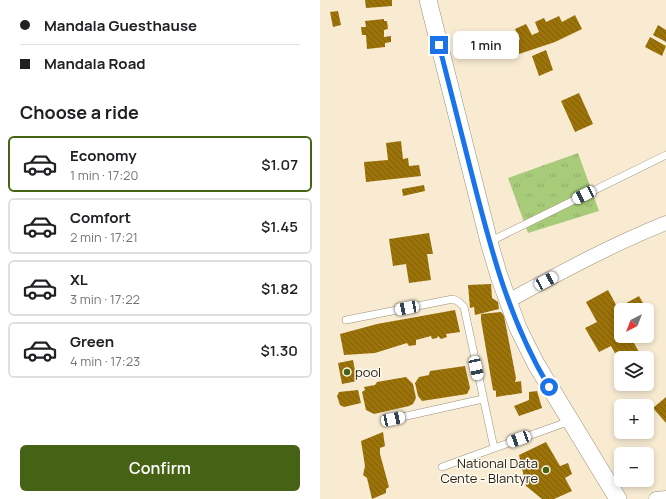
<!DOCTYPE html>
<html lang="en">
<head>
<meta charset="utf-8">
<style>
	:root { --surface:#fff; --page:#f6f6f6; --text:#202124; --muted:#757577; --line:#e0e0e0; --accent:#466214 }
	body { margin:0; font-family:Manrope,sans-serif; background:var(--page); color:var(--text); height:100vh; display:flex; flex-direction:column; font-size:15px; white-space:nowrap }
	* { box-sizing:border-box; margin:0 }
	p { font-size:13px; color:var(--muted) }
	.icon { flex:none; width:22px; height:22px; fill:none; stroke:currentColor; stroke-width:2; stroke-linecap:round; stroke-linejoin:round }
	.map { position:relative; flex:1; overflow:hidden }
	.details { display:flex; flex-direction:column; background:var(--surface); width:320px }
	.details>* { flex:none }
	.top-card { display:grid; align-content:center; height:88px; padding:0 20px; background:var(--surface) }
	.needle { width:26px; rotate:222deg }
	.buttons { position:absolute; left:294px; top:303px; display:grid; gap:8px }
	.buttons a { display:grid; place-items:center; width:40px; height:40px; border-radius:6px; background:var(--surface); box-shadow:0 2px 6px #0003; font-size:20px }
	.end { position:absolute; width:18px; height:18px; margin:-9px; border:5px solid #1a73e8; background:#fff; box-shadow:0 0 0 2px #fff }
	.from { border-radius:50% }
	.bubble { position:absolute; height:28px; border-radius:6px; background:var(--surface); box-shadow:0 2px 6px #0003; font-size:13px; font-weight:600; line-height:28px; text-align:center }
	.car { position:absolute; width:12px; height:24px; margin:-12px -6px; border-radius:5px; box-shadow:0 0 3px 1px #0007; background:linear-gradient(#fff 24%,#345 0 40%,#fff 0 76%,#345 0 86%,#fff 0) }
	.top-card b { display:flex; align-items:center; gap:14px; height:38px; font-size:15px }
	.top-card b+b { border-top:1px solid var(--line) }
	.top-card i { width:10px; height:10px; background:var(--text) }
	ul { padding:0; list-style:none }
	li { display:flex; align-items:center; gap:12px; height:56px; margin:0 8px 6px; padding:0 12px; border:2px solid var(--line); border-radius:6px }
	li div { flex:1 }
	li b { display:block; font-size:15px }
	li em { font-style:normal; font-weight:600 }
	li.selected { border-color:var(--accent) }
	li>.icon { width:36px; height:36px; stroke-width:1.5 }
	h2 { padding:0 20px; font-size:18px; line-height:48px }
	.button { display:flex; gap:8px; margin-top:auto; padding:8px 20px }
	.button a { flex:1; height:46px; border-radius:6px; background:var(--accent); color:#fff; font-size:16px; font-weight:600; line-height:46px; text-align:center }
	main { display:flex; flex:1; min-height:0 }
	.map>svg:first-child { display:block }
	.grass { fill:url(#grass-tufts) }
	.building { fill:url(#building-back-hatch) }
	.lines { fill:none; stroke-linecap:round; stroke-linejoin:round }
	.service-casing { stroke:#9c9079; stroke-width:8 }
	.minor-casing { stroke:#9c9079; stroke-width:15 }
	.tertiary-casing { stroke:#9c9079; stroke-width:18 }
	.service { stroke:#fff; stroke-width:7 }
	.minor { stroke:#fff; stroke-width:14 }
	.tertiary { stroke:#fff; stroke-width:17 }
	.route { stroke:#1a73e8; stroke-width:5 }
	.poi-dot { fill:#466214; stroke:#fef9ef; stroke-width:1.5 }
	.labels { text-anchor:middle; stroke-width:3; stroke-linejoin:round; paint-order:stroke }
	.poi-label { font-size:13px; fill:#231e15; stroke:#fef9ef; text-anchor:start }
</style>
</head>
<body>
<main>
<section class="details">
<div class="top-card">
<b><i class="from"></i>Mandala Guesthause</b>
<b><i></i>Mandala Road</b>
</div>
<h2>Choose a ride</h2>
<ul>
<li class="selected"><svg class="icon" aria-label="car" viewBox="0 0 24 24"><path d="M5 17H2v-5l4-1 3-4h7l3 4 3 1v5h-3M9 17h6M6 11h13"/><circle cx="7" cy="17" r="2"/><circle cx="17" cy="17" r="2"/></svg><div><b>Economy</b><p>1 min · 17:20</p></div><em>$1.07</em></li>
<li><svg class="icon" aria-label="car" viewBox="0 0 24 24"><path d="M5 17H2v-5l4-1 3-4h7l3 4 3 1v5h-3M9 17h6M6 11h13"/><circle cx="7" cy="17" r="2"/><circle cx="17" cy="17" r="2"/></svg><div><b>Comfort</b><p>2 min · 17:21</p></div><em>$1.45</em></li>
<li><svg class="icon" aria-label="car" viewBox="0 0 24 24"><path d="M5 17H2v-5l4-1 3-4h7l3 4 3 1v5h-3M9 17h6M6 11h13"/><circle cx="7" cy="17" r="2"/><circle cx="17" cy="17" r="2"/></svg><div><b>XL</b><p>3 min · 17:22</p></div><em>$1.82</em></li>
<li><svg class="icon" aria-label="car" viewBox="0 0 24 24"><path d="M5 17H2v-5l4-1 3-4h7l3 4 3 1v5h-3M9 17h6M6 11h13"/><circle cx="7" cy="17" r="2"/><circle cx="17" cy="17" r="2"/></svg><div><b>Green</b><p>4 min · 17:23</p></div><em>$1.30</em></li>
</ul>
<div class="button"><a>Confirm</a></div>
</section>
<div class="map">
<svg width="346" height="499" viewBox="0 0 346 499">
	<defs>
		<pattern id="grass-tufts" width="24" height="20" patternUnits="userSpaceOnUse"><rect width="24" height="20" fill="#a8cb79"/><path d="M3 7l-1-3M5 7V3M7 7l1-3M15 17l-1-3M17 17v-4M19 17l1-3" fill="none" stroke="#90ae68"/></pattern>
		<pattern id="building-back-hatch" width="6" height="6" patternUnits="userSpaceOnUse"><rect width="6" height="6" fill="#9c7308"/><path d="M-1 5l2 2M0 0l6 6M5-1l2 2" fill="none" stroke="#7f5e08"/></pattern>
	</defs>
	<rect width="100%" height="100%" fill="#f8ebd2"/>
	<!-- grass -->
	<path class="grass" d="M258 153 279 211 208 233 188 178Z"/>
	<!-- building -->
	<path class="building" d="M45 0H72V6L46 8Z
		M18 11 21 25 13 27 10 12Z
		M255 15 262 29 235 42 196 55 193 44 200 39 195 29 206 24 212 35 219 32 215 22 224 18 226 22 239 16 242 22Z
		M64 19V21H67L68 29 64 30V37L71 36V42L65 43V47L47 49 46 35H42L41 27H46L45 21Z
		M338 25 346 30V42L333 35Z
		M330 37 346 46 342 56 325 47Z
		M226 50 233 70 219 76 212 56Z
		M259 93 273 124 255 132 241 101Z
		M81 141 83 159 88 158 89 166 99 165 101 176 46 182 44 162 68 160 66 143Z
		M104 185 105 191 83 196 82 189Z
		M109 233 113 254H107L111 280 89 283 86 264 73 266 69 239Z
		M171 284 172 298 178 302 179 309 155 315 154 307 150 308 148 285Z
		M288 290 300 312H301V336H310L319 352 309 358H301V364L291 346 279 352 265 328 277 322 266 302Z
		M319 296 327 310H301L299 307Z
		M135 310 140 332 126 334 127 337 121 339 118 336 117 338 112 339 111 336 96 340V345L89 346 87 343 55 353 24 355 20 334 57 324Z
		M181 312 184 316 196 378 195 382 201 381 202 393 176 397V391L173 390 161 320V314Z
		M33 360 37 381 22 384 18 363Z
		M145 366 150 388 147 394 102 401 98 396 95 383 99 377 109 375 110 371Z
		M86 377 93 384 96 398 93 404 89 406 54 414 46 410 42 392 45 390 44 387 55 385 57 382Z
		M38 390 41 403 24 407 20 405 17 396 19 392Z
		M217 391 222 408 199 416 194 406 209 400V392Z
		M346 397V423L333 408Z
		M63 432 65 446 60 448V454L69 487 66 489V493L52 499 47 478 43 475 45 466 41 441Z
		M226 442 240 466 248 463 252 474 245 478 252 491 234 499H222L206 486 199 455Z"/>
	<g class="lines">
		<!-- service casing -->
		<g class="service-casing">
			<path id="service" d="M169 242 346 155
				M26 320 133 299 139 302 144 307 174 448
				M73 419 163 399
				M122 467 250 421"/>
		</g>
		<!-- minor casing -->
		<g class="minor-casing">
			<path id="minor" d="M188 301C240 273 291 245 346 223
				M336 499 346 498"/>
		</g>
		<!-- tertiary casing -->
		<g class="tertiary-casing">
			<path id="tertiary" d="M108 0 169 242 179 276 198 328 216 364 298 499"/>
		</g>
		<!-- service -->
		<use href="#service" class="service"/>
		<!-- minor -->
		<use href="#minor" class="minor"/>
		<!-- tertiary -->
		<use href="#tertiary" class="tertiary"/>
	</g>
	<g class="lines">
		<!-- route -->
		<path class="route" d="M119 45C130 88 141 131 152 175 171 250 189 320 229 387"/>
	</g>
	<!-- markers -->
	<g class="poi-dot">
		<circle cx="27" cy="372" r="4"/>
		<circle cx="226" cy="470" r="4"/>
	</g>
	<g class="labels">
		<!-- poi labels -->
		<g class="poi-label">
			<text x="35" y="377">pool</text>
			<text x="218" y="468" text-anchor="end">National Data<tspan x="218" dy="15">Cente - Blantyre</tspan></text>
		</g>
	</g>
</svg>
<div class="buttons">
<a><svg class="needle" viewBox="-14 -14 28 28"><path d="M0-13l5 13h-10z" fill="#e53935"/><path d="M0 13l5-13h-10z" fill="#757577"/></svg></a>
<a><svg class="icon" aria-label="layers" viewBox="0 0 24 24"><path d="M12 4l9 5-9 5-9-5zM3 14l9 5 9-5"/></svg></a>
<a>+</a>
<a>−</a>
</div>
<i class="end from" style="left:229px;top:387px"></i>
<i class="end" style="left:119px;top:45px"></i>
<div class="bubble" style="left:133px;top:31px;width:66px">1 min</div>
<i class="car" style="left:264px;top:195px;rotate:244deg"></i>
<i class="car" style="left:226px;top:281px;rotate:62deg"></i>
<i class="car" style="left:87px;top:308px;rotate:259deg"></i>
<i class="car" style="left:156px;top:368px;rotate:168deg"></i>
<i class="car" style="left:73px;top:419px;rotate:78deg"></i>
<i class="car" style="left:199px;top:439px;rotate:250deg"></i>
</div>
</main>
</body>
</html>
